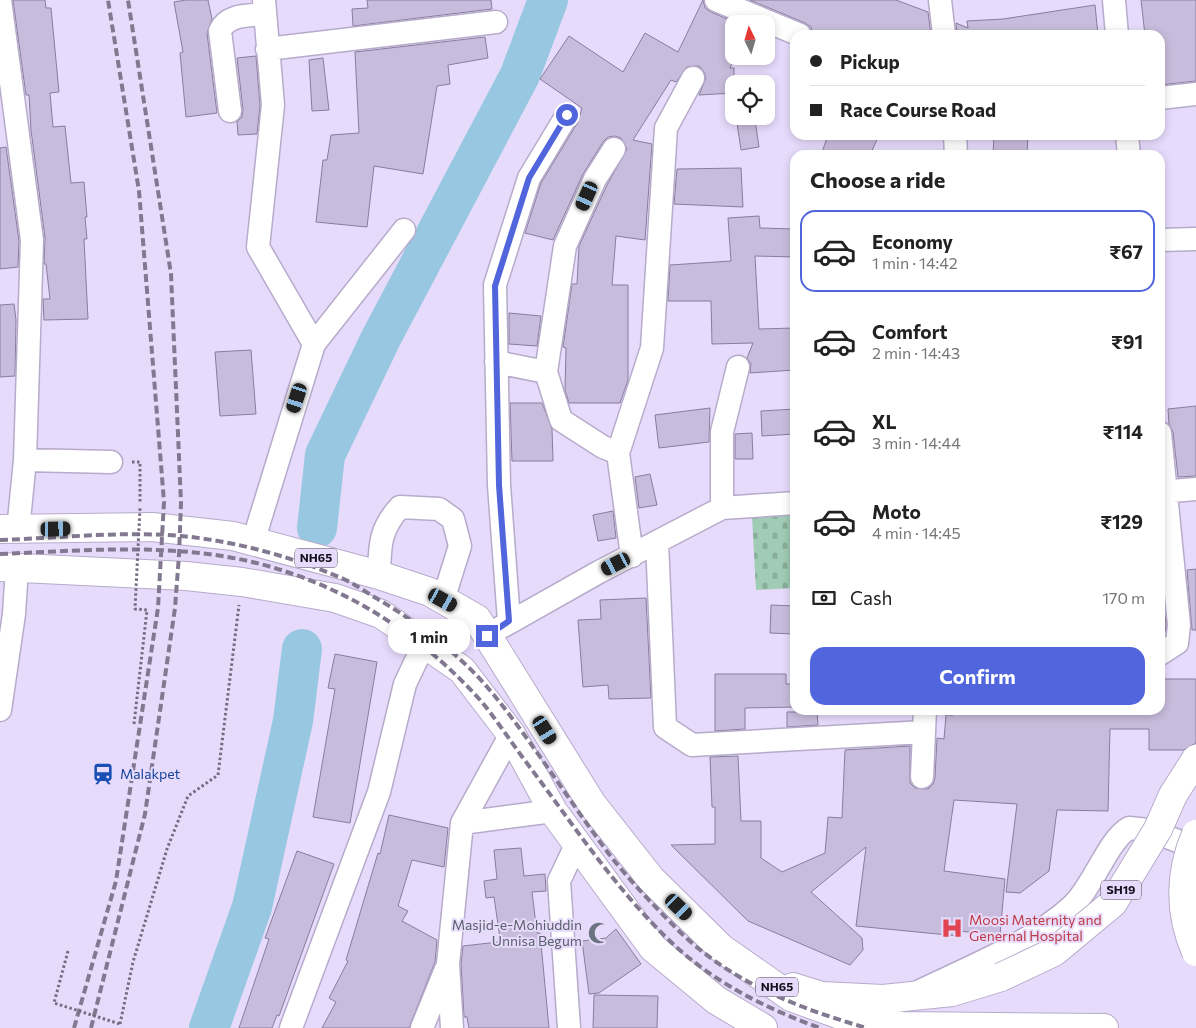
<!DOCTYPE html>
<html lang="en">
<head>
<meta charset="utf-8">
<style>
	:root { --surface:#fff; --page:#f6f6f6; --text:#222; --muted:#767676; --line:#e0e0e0; --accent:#5166dc }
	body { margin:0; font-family:Commissioner,sans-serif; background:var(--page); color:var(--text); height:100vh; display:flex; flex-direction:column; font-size:19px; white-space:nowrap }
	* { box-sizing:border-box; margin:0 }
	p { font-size:16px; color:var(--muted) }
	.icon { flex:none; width:28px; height:28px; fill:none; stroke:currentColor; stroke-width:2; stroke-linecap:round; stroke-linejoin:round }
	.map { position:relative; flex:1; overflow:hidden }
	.details { position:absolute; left:790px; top:150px; width:375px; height:565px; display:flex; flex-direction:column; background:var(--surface); border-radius:15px; box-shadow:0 2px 8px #0003 }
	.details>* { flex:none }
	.hud { position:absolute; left:790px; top:30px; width:375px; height:110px; border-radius:15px; box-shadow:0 2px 8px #0003; display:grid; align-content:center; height:110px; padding:0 20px; background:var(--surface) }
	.needle { width:32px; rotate:355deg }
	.buttons { position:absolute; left:725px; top:15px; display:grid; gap:10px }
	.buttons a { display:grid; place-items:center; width:50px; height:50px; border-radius:10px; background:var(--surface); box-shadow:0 2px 8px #0003; font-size:25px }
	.end { position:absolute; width:22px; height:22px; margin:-11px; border:6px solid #5166dc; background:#fff; box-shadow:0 0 0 2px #fff }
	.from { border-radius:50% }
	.bubble { position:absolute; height:35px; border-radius:15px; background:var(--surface); box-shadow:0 2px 8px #0003; font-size:16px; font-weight:700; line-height:35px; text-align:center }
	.car { position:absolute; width:15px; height:30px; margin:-15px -8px; border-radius:6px; box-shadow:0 0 4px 1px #0007; background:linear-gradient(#222 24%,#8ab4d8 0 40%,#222 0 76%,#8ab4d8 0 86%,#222 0) }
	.hud b { display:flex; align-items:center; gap:18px; height:48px; font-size:19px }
	.hud b+b { border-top:1px solid var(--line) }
	.hud i { width:12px; height:12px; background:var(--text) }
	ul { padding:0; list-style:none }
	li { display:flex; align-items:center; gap:15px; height:82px; margin:0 10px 8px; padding:0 10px; border:2px solid transparent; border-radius:15px }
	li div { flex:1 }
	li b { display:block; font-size:19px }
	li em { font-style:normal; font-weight:700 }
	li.active { border-color:var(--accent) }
	li>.icon { width:45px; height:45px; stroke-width:1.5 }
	h2 { padding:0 20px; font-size:22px; line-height:60px }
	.pay { display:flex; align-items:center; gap:12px; height:55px; padding:0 20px; font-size:19px }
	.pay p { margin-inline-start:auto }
	.action { display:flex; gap:10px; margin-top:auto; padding:10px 20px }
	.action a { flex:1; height:58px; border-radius:15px; background:var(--accent); color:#fff; font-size:20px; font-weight:700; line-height:58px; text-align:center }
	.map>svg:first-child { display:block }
	.cemetery { fill:url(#cemetery-stones) }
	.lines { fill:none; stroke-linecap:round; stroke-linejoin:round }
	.river { stroke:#97c7e1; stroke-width:40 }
	.building { fill:#c8bcdc; stroke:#897d9c }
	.minor-casing { stroke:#b7abcb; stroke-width:25 }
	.major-casing { stroke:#b7abcb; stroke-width:30 }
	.highway-casing { stroke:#b7abcb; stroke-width:30 }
	.path { stroke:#746c81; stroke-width:3; stroke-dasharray:2.5 2.5; stroke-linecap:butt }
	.minor { stroke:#fff; stroke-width:22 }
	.major { stroke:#fff; stroke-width:28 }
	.highway { stroke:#fff; stroke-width:28 }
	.rail { stroke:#827990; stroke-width:4; stroke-dasharray:8 4; stroke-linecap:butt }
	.major-bridge-casing { stroke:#b7abcb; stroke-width:30; stroke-linecap:butt }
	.path-bridge { stroke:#746c81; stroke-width:3; stroke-dasharray:2.5 2.5; stroke-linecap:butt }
	.major-bridge { stroke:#fff; stroke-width:28 }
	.route { stroke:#5166dc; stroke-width:6 }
	.labels { text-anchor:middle; stroke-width:4; stroke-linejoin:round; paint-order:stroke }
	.shield { fill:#e7dbfc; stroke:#544e5f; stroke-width:1 }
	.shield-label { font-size:12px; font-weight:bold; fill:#15111c }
	.transit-label { font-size:14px; fill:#164399; stroke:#e7dbfc; text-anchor:start }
	.health-label { font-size:14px; fill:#be3a42; stroke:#e7dbfc; text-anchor:start }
	.worship-label { font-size:14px; fill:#5b616d; stroke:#e7dbfc; text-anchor:end }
</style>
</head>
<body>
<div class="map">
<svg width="1196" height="1028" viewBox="0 0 1196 1028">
	<defs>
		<pattern id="cemetery-stones" width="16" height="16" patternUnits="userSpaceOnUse" patternTransform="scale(1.25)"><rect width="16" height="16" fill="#a0ccb5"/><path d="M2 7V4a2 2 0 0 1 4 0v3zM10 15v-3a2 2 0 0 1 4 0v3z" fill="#89ae9b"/></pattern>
	</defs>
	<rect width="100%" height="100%" fill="#e7dbfc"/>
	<!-- cemetery -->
	<path class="cemetery" d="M795 514V588L756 590 752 516Z"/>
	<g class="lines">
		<!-- river -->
		<path class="river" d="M317 528 325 455 381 338 520 75 548 0
			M209 1028 252 907 293 721 302 649"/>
	</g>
	<!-- building -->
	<path class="building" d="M13 0H45L46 8H51L59 92 50 93 53 127 65 126 71 183 84 182 87 217H85L87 239H84L88 319 44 320 43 299H50L46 264H44L45 238 31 130 29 95H26Z
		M186 0H208L212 19 207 33 217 113 186 117 180 53 183 52 174 2Z
		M367 0H491L492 9 353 26 352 9 368 8Z
		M703 0 705 8 711 12 739 24H734L735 56 730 68H734V93L699 95 706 78 704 72 699 66 687 67 676 82 671 80 633 140 652 144 645 240 616 236 612 285H628V380L620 403H569L565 390 566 348 563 347 572 284H577L579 246 607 185 627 149 621 138 615 136 608 137 603 142 583 174 553 240 525 233 541 183 578 122 582 108 540 79 569 36 623 72 645 33 678 52Z
		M750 0H896L928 12 931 35H813L811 27 805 23Z
		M1141 0H1196V81L1160 85V35H1145Z
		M1095 5 1098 35H957L956 23 968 28 967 21 1003 19Z
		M485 37 488 58 448 65 450 84 437 86 423 174 374 166 367 227 316 222 323 160H327L331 135 359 133 355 52Z
		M256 56 260 105 257 134 238 135 237 122 242 117 243 109 237 58Z
		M323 58 329 110 312 111 309 60Z
		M755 120 759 147 741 150 737 123Z
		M828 135H879L870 155H821Z
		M994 135H1028L1027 155H993Z
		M6 147 19 241 18 267 0 269V148Z
		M741 168 743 207 674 204 677 169Z
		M759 216 760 228 795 229V257L755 256 759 329 795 328V370L750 373 751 364 747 358 753 343 712 344 711 301H668L670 265 731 261 728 218Z
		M14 304 16 320 15 376 0 377V305Z
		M509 313 541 316 537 346 509 344Z
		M251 350 256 414 220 416 215 352Z
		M510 403H542L552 429 553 461H512Z
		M1196 406V476L1178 477 1173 432 1169 424 1168 409Z
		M710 408 709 442 659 448 655 415Z
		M795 409V434L762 436 761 411Z
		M752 433 753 459H735V434Z
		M650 474 657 505 639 508 635 477Z
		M613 511 616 538 598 541 593 515Z
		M1196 569V630H1192L1187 570Z
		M1160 572 1166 625 1165 632 1160 633Z
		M646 598 651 698 609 699 608 685 583 687 578 620 601 619 600 600Z
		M771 605 795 606V634L770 633Z
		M335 654 377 662 350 823 313 817 335 689 328 688Z
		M715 674H786V684H795V707L745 708V729L715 731Z
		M1160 679H1196V743L1184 750H1149V729H1110L1108 811 1057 810 1049 871 1020 893 1006 892 1017 804 954 800 944 871 1005 879 1000 935 958 931V936L856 926 866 847 811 892 862 938 863 950 850 965 748 921 671 845 715 844V807H712L710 757 738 756 741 821H761V858L782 872 825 853 828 817 842 818 845 750 910 746V783L915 788 928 789 933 784 935 778 937 738 944 739 946 715H953V710H1160Z
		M787 712H817L818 725 787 727Z
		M389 815 448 828 444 867 412 860 398 906 408 911 402 921 437 940 435 962 409 1028H322L336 1002 329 998 348 961 346 960 378 853 380 854Z
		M521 848 524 876 545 874 546 891 532 892 537 933H540L549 1028H469L467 1017H464L461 964 463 946 498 942 500 938 494 897 486 898 484 881 497 879 494 850Z
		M297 851 334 864 279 1016 277 1015 272 1028H239L269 939 265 938Z
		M616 929 641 964 599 993 589 994 582 941 606 938Z
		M594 995 658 996 657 1028H593Z"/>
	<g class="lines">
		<!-- minor casing -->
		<g class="minor-casing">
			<path id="minor" d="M0 0 32 240 25 460 18 530
				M716 0 800 35
				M940 0 944 35
				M1114 0 1117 35
				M267 49 496 22
				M1160 98 1196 94
				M230 111 220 31C227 14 248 16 265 14
				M955 135 956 155
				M1127 135 1129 155
				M1160 240 1196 239
				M314 344 404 230
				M496 362 546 372 565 246 595 179 614 149
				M546 372 561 420 603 447 618 453 632 556
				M1160 433 1179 625 1177 643 1160 654
				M618 453 652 348 666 128 693 78
				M25 460 111 462
				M1160 492 1196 489
				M722 508V432L738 367
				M253 542 314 344 258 247 273 105 264 0
				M657 542 665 727 692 745 924 732
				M379 575C380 546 379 530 400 507L439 509 453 519 460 546 443 600
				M509 621 499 485 495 285 529 178 567 115
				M498 629 599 572 722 508 795 503
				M0 710 14 614 17 568
				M922 777 925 710
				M462 823 553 811
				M918 992C965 969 1033 942 1071 907 1093 888 1107 841 1129 828L1149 830 1196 848
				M291 1028 379 792 405 684 425 642
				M422 1028 446 969
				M452 1028 448 964 462 823 511 734
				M569 1028 559 881 576 845"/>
		</g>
		<!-- major casing -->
		<g class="major-casing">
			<path id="major" d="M793 987 822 996 883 999 952 992 1001 977"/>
		</g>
		<!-- highway casing -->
		<g class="highway-casing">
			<path id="highway" d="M0 529 152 527 233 536 379 575 430 592 477 619 592 804 651 879 721 948 791 997 843 1016 902 1026 1104 1028
				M0 567 186 576 242 582 335 598 381 614 462 670 511 734 553 811 653 948 716 1000 763 1028"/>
		</g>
		<!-- path -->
		<path class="path" d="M132 462H140V502
			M120 1024 133 962 167 849 188 796 218 775 239 605"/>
		<!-- minor -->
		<use href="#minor" class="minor"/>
		<!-- major -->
		<use href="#major" class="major"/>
		<!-- highway -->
		<use href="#highway" class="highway"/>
		<!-- rail -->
		<path class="rail" d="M0 540C63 538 128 530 191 537 241 543 292 557 339 577 352 582 364 591 376 598 419 623 462 656 494 695 535 746 570 802 609 854 630 881 656 908 680 932 731 982 800 1009 867 1028
			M0 554C98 550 196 540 290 573 364 598 429 643 481 701 496 719 509 739 523 758 571 821 614 888 672 943 713 982 767 1009 820 1028
			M74 1028 116 881 158 608 164 502 139 191 108 0
			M91 1028 145 814 175 608 179 555 181 503 171 274 128 0"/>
		<!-- major-bridge casing -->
		<g class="major-bridge-casing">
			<path id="major-bridge" d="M1196 834C1179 874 1179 913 1196 952
				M1001 977 1054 952 1113 903 1158 829 1173 795 1196 759"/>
		</g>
		<!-- path-bridge -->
		<path class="path-bridge" d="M134 724 147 610 135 609 140 508
			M68 951 54 1003 120 1024"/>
		<!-- major-bridge -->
		<use href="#major-bridge" class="major-bridge"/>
	</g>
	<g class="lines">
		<!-- route -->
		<path class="route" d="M487 636 509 621 499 485 495 286 529 178 567 115"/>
	</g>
	<!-- icons -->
	<defs>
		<g id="station-bare" transform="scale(1.725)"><path d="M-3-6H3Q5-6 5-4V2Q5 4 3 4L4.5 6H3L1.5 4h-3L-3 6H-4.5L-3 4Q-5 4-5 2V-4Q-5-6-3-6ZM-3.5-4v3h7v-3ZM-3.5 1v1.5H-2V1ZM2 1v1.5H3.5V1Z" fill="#1a4fb4" stroke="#e7dbfc" stroke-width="2.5" paint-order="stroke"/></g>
		<g id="hospital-bare" transform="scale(1.725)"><path d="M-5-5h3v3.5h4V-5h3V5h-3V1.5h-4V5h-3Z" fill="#e0444e" stroke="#e7dbfc" stroke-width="2.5" paint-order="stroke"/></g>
		<g id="mosque-bare" transform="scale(1.725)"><path d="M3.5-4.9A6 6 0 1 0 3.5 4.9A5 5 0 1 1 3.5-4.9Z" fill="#6b7280" stroke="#e7dbfc" stroke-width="2.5" paint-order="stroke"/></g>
	</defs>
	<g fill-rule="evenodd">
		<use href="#station-bare" x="103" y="774"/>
		<use href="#hospital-bare" x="952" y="928"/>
		<use href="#mosque-bare" x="599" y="933"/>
	</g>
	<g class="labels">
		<!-- shield labels -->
		<g class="shield">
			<rect x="295" y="548.5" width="42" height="19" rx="4"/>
			<rect x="1101" y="880.5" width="40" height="19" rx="4"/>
			<rect x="756" y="977.5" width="42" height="19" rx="4"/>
		</g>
		<g class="shield-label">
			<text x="316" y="562">NH65</text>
			<text x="1121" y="894">SH19</text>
			<text x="777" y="991">NH65</text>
		</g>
		<!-- transit labels -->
		<g class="transit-label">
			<text x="120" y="779">Malakpet</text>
		</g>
		<!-- health labels -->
		<g class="health-label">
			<text x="969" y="925">Moosi Maternity and<tspan x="969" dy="16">Genernal Hospital</tspan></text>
		</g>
		<!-- worship labels -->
		<g class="worship-label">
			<text x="582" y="930">Masjid-e-Mohiuddin<tspan x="582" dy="16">Unnisa Begum</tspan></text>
		</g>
	</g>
</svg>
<div class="buttons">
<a><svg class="needle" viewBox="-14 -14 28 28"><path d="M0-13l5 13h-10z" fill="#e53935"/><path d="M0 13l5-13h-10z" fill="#767676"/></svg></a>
<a><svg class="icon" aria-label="locate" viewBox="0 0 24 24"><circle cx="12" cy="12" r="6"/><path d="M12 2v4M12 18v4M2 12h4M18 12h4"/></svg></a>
</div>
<i class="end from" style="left:567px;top:115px"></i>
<i class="end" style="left:487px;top:636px"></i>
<div class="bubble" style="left:388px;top:619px;width:82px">1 min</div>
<i class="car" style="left:587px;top:196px;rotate:204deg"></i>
<i class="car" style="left:297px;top:398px;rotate:198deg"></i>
<i class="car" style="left:56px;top:529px;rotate:89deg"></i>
<i class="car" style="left:616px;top:564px;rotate:243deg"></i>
<i class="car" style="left:443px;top:600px;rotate:119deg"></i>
<i class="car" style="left:545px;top:730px;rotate:148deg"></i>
<i class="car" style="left:679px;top:907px;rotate:134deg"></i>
<div class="hud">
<b><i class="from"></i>Pickup</b>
<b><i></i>Race Course Road</b>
</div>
<section class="details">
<h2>Choose a ride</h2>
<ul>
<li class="active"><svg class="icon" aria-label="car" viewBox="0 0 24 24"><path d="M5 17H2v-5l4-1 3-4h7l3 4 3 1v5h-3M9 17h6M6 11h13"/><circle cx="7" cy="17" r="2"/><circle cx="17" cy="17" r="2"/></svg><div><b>Economy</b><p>1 min · 14:42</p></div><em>₹67</em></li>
<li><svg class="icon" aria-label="car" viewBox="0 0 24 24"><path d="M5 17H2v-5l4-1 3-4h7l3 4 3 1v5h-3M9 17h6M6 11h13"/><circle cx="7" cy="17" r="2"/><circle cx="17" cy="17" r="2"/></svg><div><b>Comfort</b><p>2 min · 14:43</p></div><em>₹91</em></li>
<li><svg class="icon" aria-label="car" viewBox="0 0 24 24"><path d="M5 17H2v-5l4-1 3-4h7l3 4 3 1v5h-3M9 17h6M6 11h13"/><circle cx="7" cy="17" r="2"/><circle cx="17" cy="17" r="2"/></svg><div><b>XL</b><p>3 min · 14:44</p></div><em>₹114</em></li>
<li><svg class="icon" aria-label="car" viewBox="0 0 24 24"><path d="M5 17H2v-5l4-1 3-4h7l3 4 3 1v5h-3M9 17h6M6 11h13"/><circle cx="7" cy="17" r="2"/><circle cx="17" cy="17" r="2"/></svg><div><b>Moto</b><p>4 min · 14:45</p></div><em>₹129</em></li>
</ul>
<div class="pay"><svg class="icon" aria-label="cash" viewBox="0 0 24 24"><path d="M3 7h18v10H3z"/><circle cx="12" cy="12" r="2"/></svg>Cash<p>170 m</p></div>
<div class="action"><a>Confirm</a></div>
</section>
</div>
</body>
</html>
